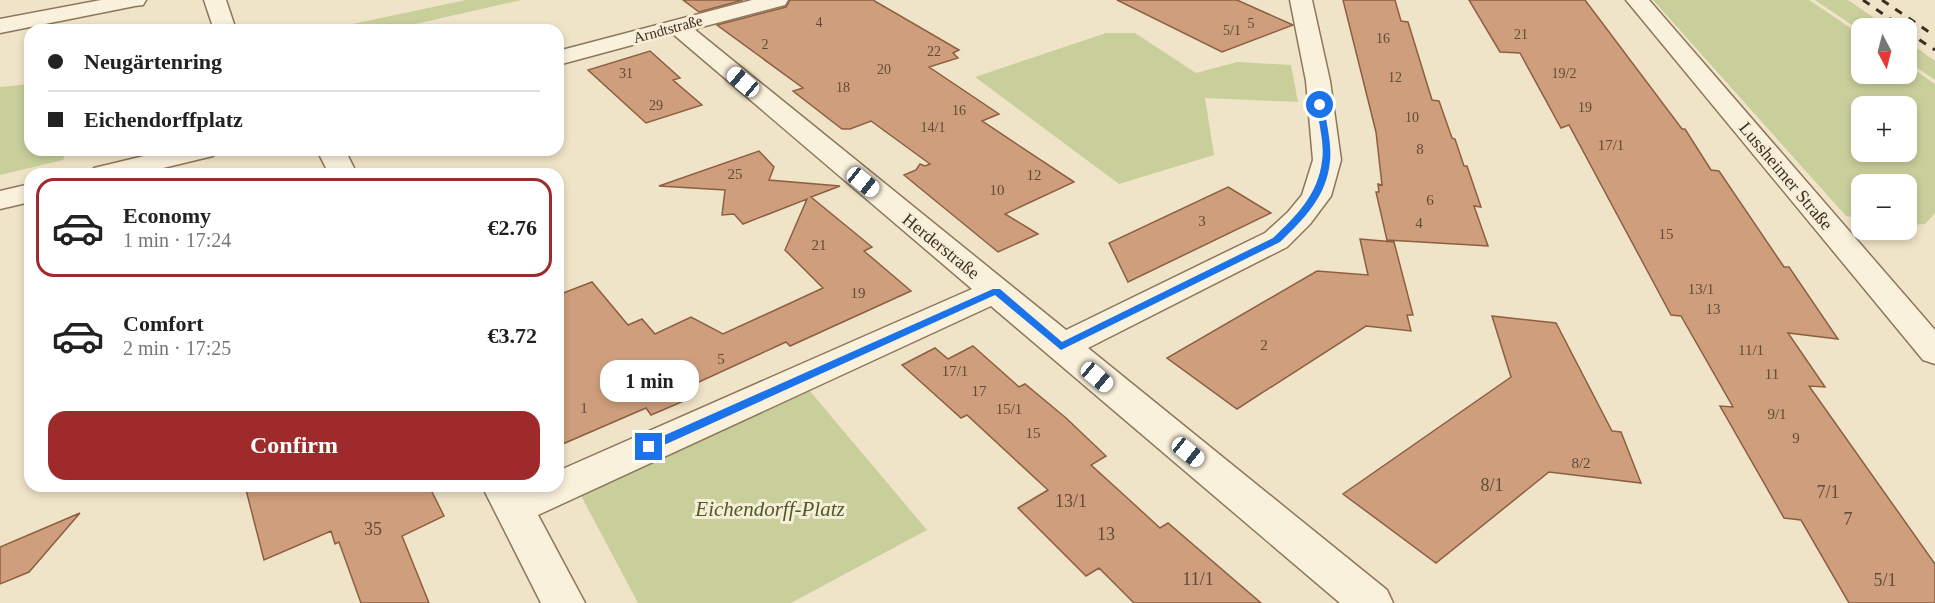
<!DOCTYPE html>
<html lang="en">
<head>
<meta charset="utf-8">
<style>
	:root { --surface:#fff; --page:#f2f2f2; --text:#222; --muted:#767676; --line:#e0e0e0; --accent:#9e2a2b }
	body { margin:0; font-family:"Times New Roman",serif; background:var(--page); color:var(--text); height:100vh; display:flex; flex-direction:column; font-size:22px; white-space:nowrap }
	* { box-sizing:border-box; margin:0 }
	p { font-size:20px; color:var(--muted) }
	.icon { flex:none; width:33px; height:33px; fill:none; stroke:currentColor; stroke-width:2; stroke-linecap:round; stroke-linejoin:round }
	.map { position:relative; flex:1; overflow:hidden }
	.side { position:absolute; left:24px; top:168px; width:540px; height:324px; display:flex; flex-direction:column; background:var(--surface); border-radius:18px; box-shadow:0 3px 9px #0003 }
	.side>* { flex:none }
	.banner { position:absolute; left:24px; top:24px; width:540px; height:132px; border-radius:18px; box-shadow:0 3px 9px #0003; display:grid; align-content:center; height:132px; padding:0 24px; background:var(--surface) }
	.needle { width:39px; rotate:173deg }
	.controls { position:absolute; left:1851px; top:18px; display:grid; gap:12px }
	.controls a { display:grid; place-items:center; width:66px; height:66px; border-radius:12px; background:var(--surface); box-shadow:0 3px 9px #0003; font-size:30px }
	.end { position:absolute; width:27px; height:27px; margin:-14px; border:8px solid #1a73e8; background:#fff; box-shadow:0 0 0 3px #fff }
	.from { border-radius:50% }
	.bubble { position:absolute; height:42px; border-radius:18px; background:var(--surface); box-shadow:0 3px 9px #0003; font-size:20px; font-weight:600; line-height:42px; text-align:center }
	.car { position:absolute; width:18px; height:36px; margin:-18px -9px; border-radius:8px; box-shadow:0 0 4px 2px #0007; background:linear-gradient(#fff 24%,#345 0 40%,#fff 0 76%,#345 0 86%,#fff 0) }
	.banner b { display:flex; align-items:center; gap:21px; height:57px; font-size:22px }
	.banner b+b { border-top:2px solid var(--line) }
	.banner i { width:15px; height:15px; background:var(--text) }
	ul { padding:10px 0 0; list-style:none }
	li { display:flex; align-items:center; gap:18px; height:99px; margin:0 12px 9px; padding:0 12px; border:3px solid transparent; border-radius:18px }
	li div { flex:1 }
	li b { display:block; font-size:22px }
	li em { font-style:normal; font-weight:600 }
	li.on { border-color:var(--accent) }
	li>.icon { width:54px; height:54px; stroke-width:1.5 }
	.primary-button { display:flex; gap:12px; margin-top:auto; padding:12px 24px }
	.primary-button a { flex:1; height:69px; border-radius:18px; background:var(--accent); color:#fff; font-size:24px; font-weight:600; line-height:69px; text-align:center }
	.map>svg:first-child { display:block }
	.green { fill:#c9cf9b; fill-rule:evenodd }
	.building { fill:#cf9f7d; stroke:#8d5f41; stroke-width:1.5 }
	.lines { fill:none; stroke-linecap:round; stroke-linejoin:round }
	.minor-casing { stroke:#8d765c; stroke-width:3 }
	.minor { fill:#faf1dc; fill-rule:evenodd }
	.rail { stroke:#3d2e20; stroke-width:3; stroke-dasharray:8 8; stroke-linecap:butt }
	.route { fill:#1a73e8 }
	.labels { text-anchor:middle; stroke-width:6; stroke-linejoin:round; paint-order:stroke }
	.far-number-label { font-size:14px; fill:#624a37 }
	.far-street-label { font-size:15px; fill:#3d2e20; stroke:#f7eed8 }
	.number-label { font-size:15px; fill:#624a37 }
	.street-label { font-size:18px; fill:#3d2e20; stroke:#f7eed8 }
	.near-number-label { font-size:18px; fill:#624a37 }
	.near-park-label { font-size:21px; font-style:italic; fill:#4d5a26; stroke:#f7eed8 }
</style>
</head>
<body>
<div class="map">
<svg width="1935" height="603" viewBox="0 0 1935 603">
	<rect width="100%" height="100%" fill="#f0e4c8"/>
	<!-- green -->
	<path class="green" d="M466 0H521L389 30H324Z
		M1653 0H1809L1861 35 1862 74H1906L1907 65 1935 84V213L1925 224 1907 225 1906 184H1862L1861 219 1846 216ZM1862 106H1906V152H1862Z
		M1815 0H1848L1889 28H1862L1861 31Z
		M1106 33H1135L1196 73 1237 62 1291 65 1298 102 1205 98 1214 155 1119 184 975 77Z
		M1907 41 1935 61V80L1907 61Z
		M30 84V150H67L63 160 0 175V87Z
		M809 390 927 530 791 603H638L579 492Z"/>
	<!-- building -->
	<path class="building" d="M683 0H743L699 12Z
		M790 0H873L959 50 953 53 958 58 929 67 999 114 982 121 1074 182 1005 214 1038 234 998 252 904 175 916 170 920 164 925 166 930 164 871 121 850 129H842L793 91 803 88 717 25 786 7Z
		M1117 0H1237L1293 25 1222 52Z
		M1343 0H1395L1401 21 1408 22 1432 100 1439 101 1452 138 1455 139 1464 166H1467L1481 207 1474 206 1488 246 1387 240 1376 192H1379L1378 184 1382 185 1376 132Z
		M1469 0H1585L1682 129H1685L1711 170 1719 171 1784 267H1789L1838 339 1788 333 1825 387 1809 386 1935 564V603H1849L1801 520 1784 518 1720 406 1733 407 1681 316 1671 315 1569 125 1561 128 1520 53 1500 52Z
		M650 51 680 78 673 80 702 105 646 123 588 70Z
		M759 151 774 167 769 180 840 186 811 197 872 247 864 251 911 291 790 346 786 342 677 392 684 401 651 415 646 408 558 446V295L592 282 628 325 642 319 655 334 691 317 723 334 823 288 785 250 807 199 743 224 734 214 722 215 725 190 659 186Z
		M1228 187 1271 213 1128 282 1109 243Z
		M1360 239 1394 242 1413 315H1407L1411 331 1366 326 1237 409 1167 358 1317 271 1368 275Z
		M1492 316 1556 323 1612 431 1621 432 1641 483 1549 472 1436 563 1343 494 1511 377Z
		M973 346 1019 387 1025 384 1066 418 1106 456 1091 465 1124 495 1160 528 1168 523 1261 603H1134L1099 568 1086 576 1018 508 1048 490 967 415 961 418 902 365 935 348 948 359Z
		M245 486H429L444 516 402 536 429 603H361L339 542 335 544 331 531 264 560Z
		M80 513 29 572 0 584V547Z"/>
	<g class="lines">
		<!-- minor casing -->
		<g class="minor-casing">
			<path id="minor" d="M101 0H146L143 5 135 6 0 33V19Z
				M204 0H226L236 30H214Z
				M752 0H788L785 5 694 29 1066 330 1265 233 1288 212 1302 195 1313 160 1306 81 1290 0H1312L1330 81 1341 160 1331 196 1310 224 1287 247 1088 348 1387 590 1393 603H1340L991 306 538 515 585 603H541L482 486H558V471L972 289 673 34 558 65V51Z
				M1626 0H1649L1935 330V364L1923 360Z
				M169 150H217L213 156 138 174H90L94 168Z
				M317 150H345L357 174H329Z
				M30 184V202L0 209V191Z"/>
		</g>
		<!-- minor -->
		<use href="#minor" class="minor"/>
		<!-- rail -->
		<path class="rail" d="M1863 0 1903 28
			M1882 0 1935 36
			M1906 31 1935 50"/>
	</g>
	<!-- route -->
	<path class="route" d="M1320 103 1324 105C1326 122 1332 144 1330 161 1327 196 1304 219 1280 242L1061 350 995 295 653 450 649 451 644 447 645 444 993 289H1000L1062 342 1273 238C1296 216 1318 195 1322 161 1325 144 1318 122 1317 105Z"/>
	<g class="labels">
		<!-- far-number labels -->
		<g class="far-number-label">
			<text x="819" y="27">4</text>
			<text x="1251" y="28">5</text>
			<text x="1232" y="35">5/1</text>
			<text x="1521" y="39">21</text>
			<text x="1383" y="43">16</text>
			<text x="765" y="49">2</text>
			<text x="934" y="56">22</text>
			<text x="884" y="74">20</text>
			<text x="626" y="78">31</text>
			<text x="1564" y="78">19/2</text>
			<text x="1395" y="82">12</text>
			<text x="843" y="92">18</text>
			<text x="656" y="110">29</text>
			<text x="1585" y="112">19</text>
			<text x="959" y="115">16</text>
			<text x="1412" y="122">10</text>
			<text x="933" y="132">14/1</text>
		</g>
		<!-- far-street labels -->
		<g class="far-street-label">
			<text transform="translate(668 29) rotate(-15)" y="5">Arndtstraße</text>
		</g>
		<!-- number labels -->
		<g class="number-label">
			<text x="1611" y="150">17/1</text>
			<text x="1420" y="154">8</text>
			<text x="735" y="179">25</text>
			<text x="1034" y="180">12</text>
			<text x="997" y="195">10</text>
			<text x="1430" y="205">6</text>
			<text x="1202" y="226">3</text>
			<text x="1419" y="228">4</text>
			<text x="1666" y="239">15</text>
			<text x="819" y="250">21</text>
			<text x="1701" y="294">13/1</text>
			<text x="858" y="298">19</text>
			<text x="1713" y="314">13</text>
			<text x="1264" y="350">2</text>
			<text x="1751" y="355">11/1</text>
			<text x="721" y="364">5</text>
			<text x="955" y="376">17/1</text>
			<text x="1772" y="379">11</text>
			<text x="979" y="396">17</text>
			<text x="584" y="413">1</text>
			<text x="1009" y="414">15/1</text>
			<text x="1777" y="419">9/1</text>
			<text x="1033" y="438">15</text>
			<text x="1796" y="443">9</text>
			<text x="1581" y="468">8/2</text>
		</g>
		<!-- street labels -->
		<g class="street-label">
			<text transform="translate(1786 176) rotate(50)" y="6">Lussheimer Straße</text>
			<text transform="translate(941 246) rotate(39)" y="6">Herderstraße</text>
		</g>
		<!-- near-number labels -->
		<g class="near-number-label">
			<text x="1492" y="491">8/1</text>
			<text x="1828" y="498">7/1</text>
			<text x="1071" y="507">13/1</text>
			<text x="1848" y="525">7</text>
			<text x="373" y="535">35</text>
			<text x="1106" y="540">13</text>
			<text x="1198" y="585">11/1</text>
			<text x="1885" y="586">5/1</text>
		</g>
		<!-- near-park labels -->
		<g class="near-park-label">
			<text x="770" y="516">Eichendorff-Platz</text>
		</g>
	</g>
</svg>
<div class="controls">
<a><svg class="needle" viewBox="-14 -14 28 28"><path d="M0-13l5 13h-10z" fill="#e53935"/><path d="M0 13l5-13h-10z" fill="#767676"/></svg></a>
<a>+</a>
<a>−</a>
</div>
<i class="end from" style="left:1320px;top:105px"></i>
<i class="end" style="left:649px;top:447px"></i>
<div class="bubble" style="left:600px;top:360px;width:99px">1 min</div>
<i class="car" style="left:743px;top:82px;rotate:310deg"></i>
<i class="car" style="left:863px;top:182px;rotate:129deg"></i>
<i class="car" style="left:1097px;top:377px;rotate:130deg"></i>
<i class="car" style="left:1188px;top:452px;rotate:129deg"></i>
<div class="banner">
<b><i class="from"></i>Neugärtenring</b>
<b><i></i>Eichendorffplatz</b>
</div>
<section class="side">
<ul>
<li class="on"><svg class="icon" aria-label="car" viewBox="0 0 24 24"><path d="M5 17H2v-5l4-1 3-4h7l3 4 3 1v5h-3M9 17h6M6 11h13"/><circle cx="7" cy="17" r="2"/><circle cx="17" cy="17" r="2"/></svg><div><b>Economy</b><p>1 min · 17:24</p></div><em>€2.76</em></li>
<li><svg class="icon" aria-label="car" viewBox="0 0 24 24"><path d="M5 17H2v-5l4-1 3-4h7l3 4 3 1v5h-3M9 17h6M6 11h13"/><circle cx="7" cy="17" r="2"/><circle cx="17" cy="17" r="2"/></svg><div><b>Comfort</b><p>2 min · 17:25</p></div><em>€3.72</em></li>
</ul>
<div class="primary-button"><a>Confirm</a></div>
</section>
</div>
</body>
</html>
